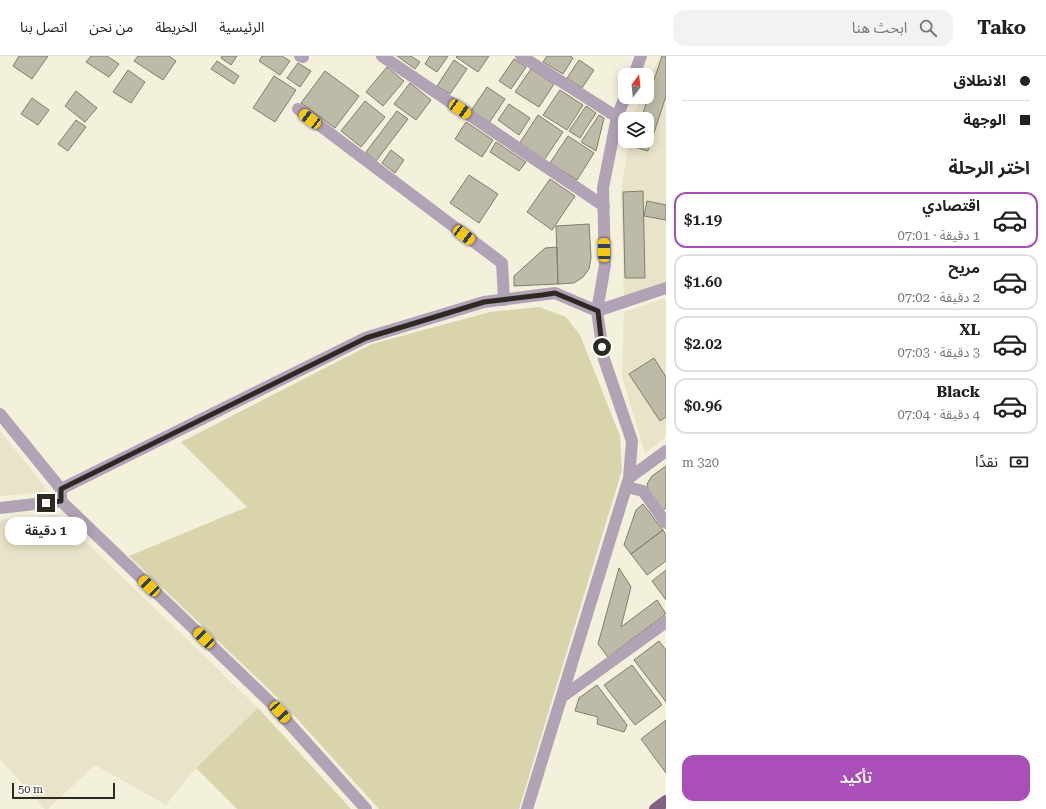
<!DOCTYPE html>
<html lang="ar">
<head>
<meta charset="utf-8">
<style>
	:root { --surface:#fff; --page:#f2f2f2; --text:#222; --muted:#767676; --line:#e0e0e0; --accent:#aa4fba }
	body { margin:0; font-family:"Roboto Serif","Noto Sans Arabic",serif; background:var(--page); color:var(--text); direction:rtl; height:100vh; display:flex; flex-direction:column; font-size:15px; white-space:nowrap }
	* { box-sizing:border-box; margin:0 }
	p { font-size:13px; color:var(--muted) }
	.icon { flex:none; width:22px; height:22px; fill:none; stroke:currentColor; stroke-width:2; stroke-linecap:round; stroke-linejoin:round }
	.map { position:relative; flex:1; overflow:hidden; direction:ltr }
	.side { display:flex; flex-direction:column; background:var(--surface); width:380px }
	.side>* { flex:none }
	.hud { display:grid; align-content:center; height:88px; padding:0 16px; background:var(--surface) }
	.needle { width:26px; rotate:15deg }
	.controls { position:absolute; left:618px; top:12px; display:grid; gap:8px }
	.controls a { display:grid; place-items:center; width:36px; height:36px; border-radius:8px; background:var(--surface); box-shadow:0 2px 10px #0003; font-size:20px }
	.scale { position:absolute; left:12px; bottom:10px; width:103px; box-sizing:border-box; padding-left:4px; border:2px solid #2c2a23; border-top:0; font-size:11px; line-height:14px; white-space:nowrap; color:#2c2a23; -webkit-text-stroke:3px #fff; paint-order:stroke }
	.end { position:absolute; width:18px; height:18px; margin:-9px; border:5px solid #2c2a23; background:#fff; box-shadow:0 0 0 2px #fff }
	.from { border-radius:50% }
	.bubble { position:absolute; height:28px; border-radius:12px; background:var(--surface); box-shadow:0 2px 10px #0003; font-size:13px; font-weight:600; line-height:28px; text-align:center; direction:rtl }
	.car { position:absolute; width:12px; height:24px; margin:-12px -6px; border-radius:5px; box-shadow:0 0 3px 1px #0007; background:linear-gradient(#f5c518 24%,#345 0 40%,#f5c518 0 76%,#345 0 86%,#f5c518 0) }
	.hud b { display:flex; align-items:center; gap:14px; height:38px; font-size:15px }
	.hud b+b { border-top:1px solid var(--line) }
	.hud i { width:10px; height:10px; background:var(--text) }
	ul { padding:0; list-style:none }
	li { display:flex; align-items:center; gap:12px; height:56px; margin:0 8px 6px; padding:0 8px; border:2px solid var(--line); border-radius:12px }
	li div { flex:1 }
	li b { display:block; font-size:15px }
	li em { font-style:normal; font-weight:600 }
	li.current { border-color:var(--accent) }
	li>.icon { width:36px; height:36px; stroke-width:1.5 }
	h2 { padding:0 16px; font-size:18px; line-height:48px }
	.pay { display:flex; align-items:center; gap:10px; height:44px; padding:0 16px; font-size:15px }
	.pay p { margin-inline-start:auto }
	.button { display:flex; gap:8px; margin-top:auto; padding:8px 16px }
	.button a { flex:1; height:46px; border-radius:12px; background:var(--accent); color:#fff; font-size:16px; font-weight:600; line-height:46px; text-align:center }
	header { display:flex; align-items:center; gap:24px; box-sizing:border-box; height:56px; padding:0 20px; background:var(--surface); border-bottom:1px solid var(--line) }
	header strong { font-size:19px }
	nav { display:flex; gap:22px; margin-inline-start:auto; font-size:14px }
	.search { width:280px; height:36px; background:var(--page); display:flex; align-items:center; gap:10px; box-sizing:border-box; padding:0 14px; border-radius:12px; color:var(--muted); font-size:15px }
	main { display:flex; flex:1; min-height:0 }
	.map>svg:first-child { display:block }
	.built { fill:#e8e3c9 }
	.green { fill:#dad4ad }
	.building { fill:#bdbaa7; stroke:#817e6c }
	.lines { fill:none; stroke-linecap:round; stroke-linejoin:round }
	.minor { stroke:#b2a2b5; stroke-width:12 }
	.major { stroke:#7f6184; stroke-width:12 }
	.route { stroke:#2c2a23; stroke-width:5 }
</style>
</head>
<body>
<header>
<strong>Tako</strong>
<div class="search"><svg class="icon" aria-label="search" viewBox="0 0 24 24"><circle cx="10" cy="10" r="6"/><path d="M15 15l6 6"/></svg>ابحث هنا</div>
<nav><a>الرئيسية</a><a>الخريطة</a><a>من نحن</a><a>اتصل بنا</a></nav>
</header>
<main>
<section class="side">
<div class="hud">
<b><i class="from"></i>الانطلاق</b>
<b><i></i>الوجهة</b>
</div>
<h2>اختر الرحلة</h2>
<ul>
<li class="current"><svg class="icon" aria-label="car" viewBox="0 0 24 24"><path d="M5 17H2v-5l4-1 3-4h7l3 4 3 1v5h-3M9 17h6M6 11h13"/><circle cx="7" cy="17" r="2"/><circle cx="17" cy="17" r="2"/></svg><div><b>اقتصادي</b><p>1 دقيقة · 07:01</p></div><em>$1.19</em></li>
<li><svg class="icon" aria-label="car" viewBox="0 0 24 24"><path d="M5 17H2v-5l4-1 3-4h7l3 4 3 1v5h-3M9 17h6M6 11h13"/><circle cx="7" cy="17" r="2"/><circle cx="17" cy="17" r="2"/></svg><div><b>مريح</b><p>2 دقيقة · 07:02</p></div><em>$1.60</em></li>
<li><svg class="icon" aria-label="car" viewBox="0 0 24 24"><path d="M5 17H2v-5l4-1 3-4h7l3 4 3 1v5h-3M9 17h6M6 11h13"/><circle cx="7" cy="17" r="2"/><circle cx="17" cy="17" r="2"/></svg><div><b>XL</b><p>3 دقيقة · 07:03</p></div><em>$2.02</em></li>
<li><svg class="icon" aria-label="car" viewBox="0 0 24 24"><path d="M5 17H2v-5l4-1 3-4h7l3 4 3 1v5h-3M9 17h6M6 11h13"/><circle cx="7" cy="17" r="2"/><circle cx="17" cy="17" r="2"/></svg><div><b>Black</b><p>4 دقيقة · 07:04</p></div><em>$0.96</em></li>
</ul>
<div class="pay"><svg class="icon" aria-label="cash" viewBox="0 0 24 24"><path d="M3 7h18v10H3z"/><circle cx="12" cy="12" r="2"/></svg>نقدًا<p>320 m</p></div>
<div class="button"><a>تأكيد</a></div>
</section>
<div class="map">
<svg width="666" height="753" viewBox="0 0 666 753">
	<rect width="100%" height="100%" fill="#f3f0dc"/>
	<!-- built -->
	<path class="built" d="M660 0H666V225L624 240 621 135 629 85H647V63H632L641 41H647V28Z
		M666 242V381L645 397 622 320 624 256Z
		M0 375 49 436 0 440Z
		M58 459 258 652 196 712 166 749 95 709 48 753H45L0 703V464Z"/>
	<!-- green -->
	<path class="green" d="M539 251 566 261 580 279 620 380 622 414 519 753H379L280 644 129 500 247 451 181 386 372 288 490 256Z
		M258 652 351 753H237L196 712Z"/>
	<!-- building -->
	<path class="building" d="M19 0H48L32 23 13 10Z
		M91 0H107L119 8 109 21 86 6Z
		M138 0H169L176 5 163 24 134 5Z
		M222 0H237L231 9 221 2Z
		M262 0H282L290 5 280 19 259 5Z
		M397 0H411L420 6 415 13Z
		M430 0H448L437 16 425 8Z
		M457 0H489L478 16 456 1Z
		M547 0H570L573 2 563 18 543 6Z
		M662 0H666V40L648 95 632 90 634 85H647V63H641Z
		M514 3 526 11 511 33 499 25Z
		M454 4 467 13 450 38 437 30Z
		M579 4 594 14 582 32 567 22Z
		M217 5 239 20 234 28 211 13Z
		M298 7 311 15 300 31 287 22Z
		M387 11 404 25 383 50 366 36Z
		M531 13 554 28 539 51 515 36Z
		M128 14 145 26 131 47 113 36Z
		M325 15 359 40 335 72 301 47Z
		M274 20 296 34 275 66 253 52Z
		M410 27 431 44 416 64 394 48Z
		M487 31 505 43 489 67 471 55Z
		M560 34 583 49 567 74 543 59Z
		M76 35 97 52 85 66 65 50Z
		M32 42 49 54 38 69 21 58Z
		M365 45 385 61 361 91 341 75Z
		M509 48 530 62 519 79 498 64Z
		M586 50 596 57 580 82 569 75Z
		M397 55 408 63 376 105 366 96Z
		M538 59 563 76 544 104 519 88Z
		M599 59 604 62 596 95 581 86Z
		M76 64 86 71 68 95 58 88Z
		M466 66 493 84 482 101 455 83Z
		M568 80 594 97 577 124 550 107Z
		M496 86 526 106 519 115 490 96Z
		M391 94 404 104 395 117 382 107Z
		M469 119 498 138 479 167 450 147Z
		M550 123 575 140 552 174 527 156Z
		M643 135 645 222H625L623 136Z
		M647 145 666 149V164L644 160Z
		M589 168 591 202 589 213 583 221 574 227 558 228 556 170Z
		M557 191 558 228 514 230V220L545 192Z
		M654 302 666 321V361L660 365 629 318Z
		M666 410V452L662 455 649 437 647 428 652 420Z
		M643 448 663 474 631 498 624 489 636 454Z
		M663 474 666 479V505L647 519 631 498Z
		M619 512 631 531 621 571 657 544 666 558 608 601 598 588Z
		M666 514V544L652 525Z
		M659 585 666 594V646L634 604Z
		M632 609 662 649 635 669 604 629Z
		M597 629 627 669 624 676 597 668 598 661 575 655 579 642Z
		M666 664V717L641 683Z"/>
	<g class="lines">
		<!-- minor -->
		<path class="minor" d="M300 0 303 1
			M382 0 604 150
			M521 0 617 61
			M634 19 641 0
			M298 53 502 207 504 244
			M0 358 61 433
			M629 422 666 395
			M627 431 643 435 666 467
			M61 445V433L365 282 484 246 555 237 597 255 666 232
			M0 452 61 445 270 646 366 753
			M562 641 666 566
			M527 753 629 422 632 385 604 303 597 255 605 209 603 132 617 61 625 41"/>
		<!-- major -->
		<path class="major" d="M655 753 666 745"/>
	</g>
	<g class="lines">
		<!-- route -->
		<path class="route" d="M46 447 61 445V433L366 282 484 246 542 239 555 237 598 255 602 291"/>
	</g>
</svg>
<div class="controls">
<a><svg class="needle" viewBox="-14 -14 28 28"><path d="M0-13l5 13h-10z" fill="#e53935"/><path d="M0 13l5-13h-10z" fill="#767676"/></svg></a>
<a><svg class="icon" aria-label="layers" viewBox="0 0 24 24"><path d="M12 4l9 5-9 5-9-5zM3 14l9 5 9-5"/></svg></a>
</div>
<div class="scale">50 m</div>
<i class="end from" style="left:602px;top:291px"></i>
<i class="end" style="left:46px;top:447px"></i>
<div class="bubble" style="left:5px;top:461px;width:82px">1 دقيقة</div>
<i class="car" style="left:460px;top:53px;rotate:124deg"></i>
<i class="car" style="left:310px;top:63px;rotate:307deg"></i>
<i class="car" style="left:464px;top:179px;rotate:127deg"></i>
<i class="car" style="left:604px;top:194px;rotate:359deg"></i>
<i class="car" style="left:149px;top:530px;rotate:314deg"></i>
<i class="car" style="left:204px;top:582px;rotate:314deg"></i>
<i class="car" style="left:280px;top:656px;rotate:138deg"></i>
</div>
</main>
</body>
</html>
